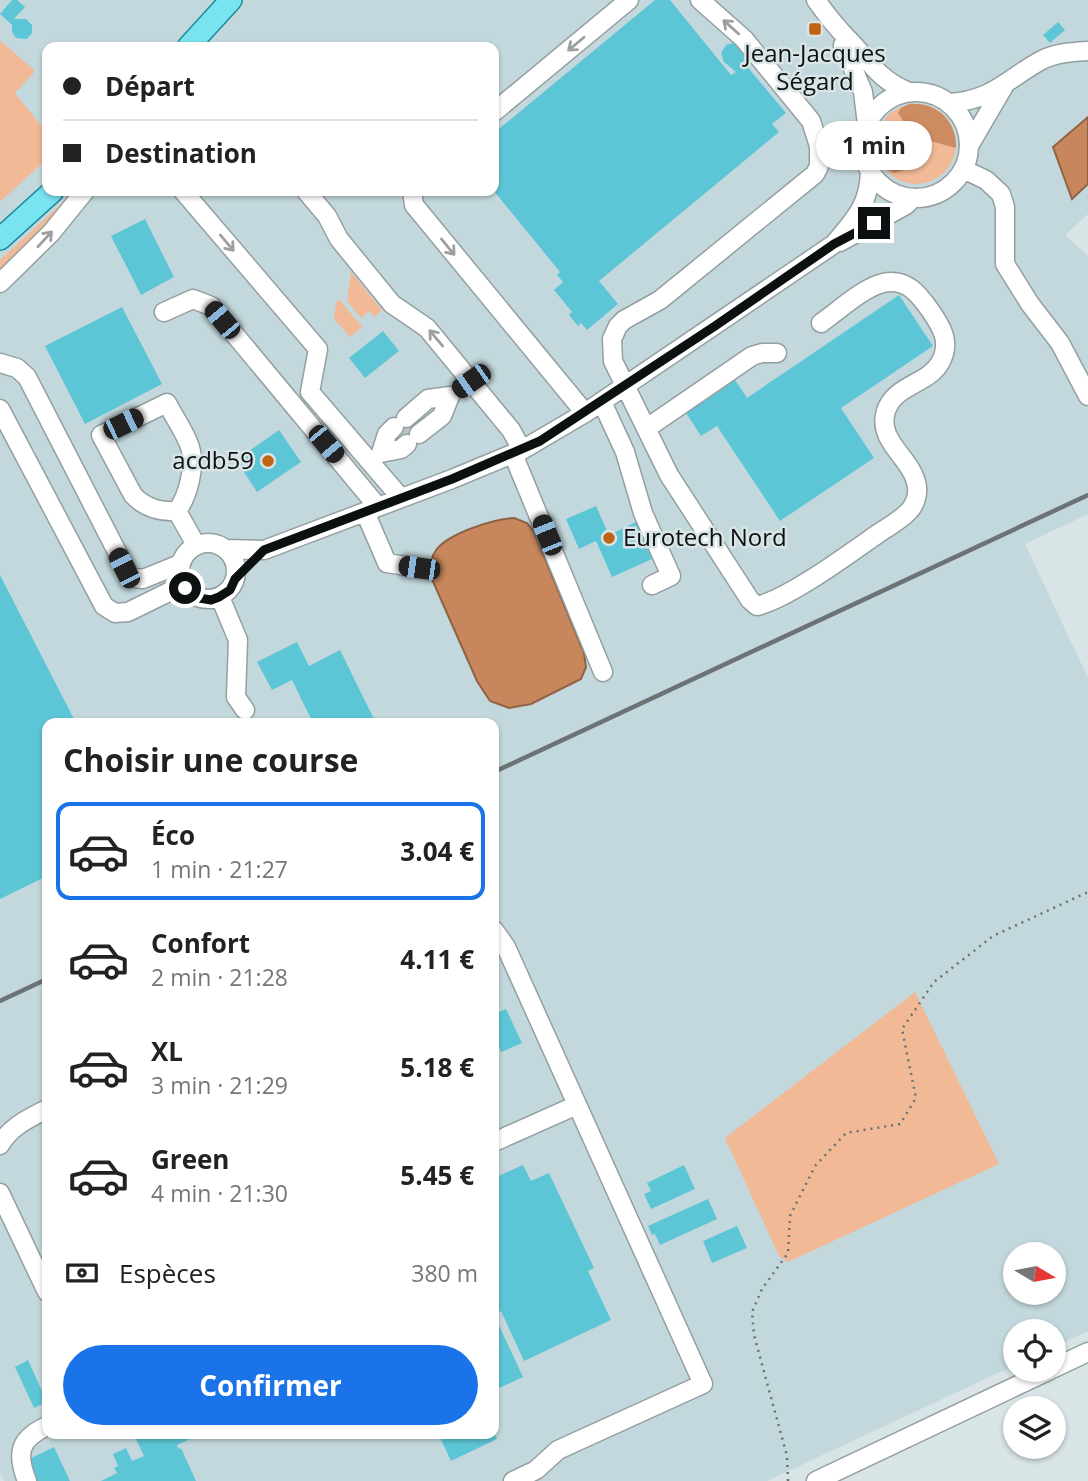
<!DOCTYPE html>
<html lang="fr">
<head>
<meta charset="utf-8">
<style>
	:root { --surface:#fff; --page:#f6f6f6; --text:#222; --muted:#767676; --line:#e0e0e0; --accent:#1a73e8 }
	body { margin:0; font-family:"Open Sans",sans-serif; background:var(--page); color:var(--text); height:100vh; display:flex; flex-direction:column; font-size:26px; white-space:nowrap }
	* { box-sizing:border-box; margin:0 }
	p { font-size:23px; color:var(--muted) }
	.icon { flex:none; width:38px; height:38px; fill:none; stroke:currentColor; stroke-width:2; stroke-linecap:round; stroke-linejoin:round }
	.map { position:relative; flex:1; overflow:hidden }
	.sheet { position:absolute; left:42px; top:718px; width:457px; height:721px; display:flex; flex-direction:column; background:var(--surface); border-radius:14px; box-shadow:0 2px 5px #0004 }
	.sheet>* { flex:none }
	.top-card { position:absolute; left:42px; top:42px; width:457px; height:154px; border-radius:14px; box-shadow:0 2px 5px #0004; display:grid; align-content:center; height:154px; padding:0 21px; background:var(--surface) }
	.needle { width:46px; rotate:100deg }
	.buttons { position:absolute; left:1003px; top:1242px; display:grid; gap:14px }
	.buttons a { display:grid; place-items:center; width:63px; height:63px; border-radius:50%; background:var(--surface); box-shadow:0 2px 5px #0004; font-size:35px }
	.end { position:absolute; width:32px; height:32px; margin:-16px; border:9px solid #0c1011; background:#fff; box-shadow:0 0 0 4px #fff }
	.from { border-radius:50% }
	.bubble { position:absolute; height:49px; border-radius:24px; background:var(--surface); box-shadow:0 2px 5px #0004; font-size:23px; font-weight:700; line-height:49px; text-align:center }
	.car { position:absolute; width:21px; height:42px; margin:-21px -10px; border-radius:9px; box-shadow:0 0 5px 2px #0007; background:linear-gradient(#222 24%,#8ab4d8 0 40%,#222 0 76%,#8ab4d8 0 86%,#222 0) }
	.top-card b { display:flex; align-items:center; gap:24px; height:66px; font-size:26px }
	.top-card b+b { border-top:2px solid var(--line) }
	.top-card i { width:18px; height:18px; background:var(--text) }
	ul { padding:0; list-style:none }
	li { display:flex; align-items:center; gap:21px; height:98px; margin:0 14px 10px; padding:0 7px; border:4px solid transparent; border-radius:14px }
	li div { flex:1 }
	li b { display:block; font-size:26px }
	li em { font-style:normal; font-weight:700 }
	li.active { border-color:var(--accent) }
	li>.icon { width:63px; height:63px; stroke-width:1.5 }
	h2 { padding:0 21px; font-size:32px; line-height:84px }
	.pay { display:flex; align-items:center; gap:18px; height:77px; padding:0 21px; font-size:26px }
	.pay p { margin-inline-start:auto }
	.cta { display:flex; gap:14px; margin-top:auto; padding:14px 21px }
	.cta a { flex:1; height:80px; border-radius:42px; background:var(--accent); color:#fff; font-size:28px; font-weight:700; line-height:80px; text-align:center }
	.map>svg:first-child { display:block }
	.built { fill:#c3d8dc; fill-rule:evenodd }
	.green { fill:#f2b996 }
	.forest { fill:#cd8b61 }
	.water { fill:#c7865b; stroke:#8f6345; stroke-width:2 }
	.building { fill:#5dc6d6 }
	.lines { fill:none; stroke-linecap:round; stroke-linejoin:round }
	.minor-tunnel { stroke:#b9c4c6; stroke-width:18; stroke-dasharray:18 9; stroke-linecap:butt }
	.minor-casing { stroke:#949fa1; stroke-width:21 }
	.major-casing { stroke:#1a8d9b; stroke-width:24 }
	.path { stroke:#6a7273; stroke-width:2.5; stroke-dasharray:2 5; stroke-linecap:butt }
	.minor { stroke:#fff; stroke-width:18 }
	.major { stroke:#7ae3f0; stroke-width:21 }
	.rail { stroke:#6b7374; stroke-width:4.5 }
	.oneway { stroke:#9e9fa0 }
	.route { stroke:#0c1011; stroke-width:9 }
	.poi-dot { fill:#c06315; stroke:#d8e4e6; stroke-width:2.5 }
	.labels { text-anchor:middle; stroke-width:5; stroke-linejoin:round; paint-order:stroke }
	.poi-label { font-size:24px; fill:#0c1011; stroke:#d8e4e6 }
</style>
</head>
<body>
<div class="map">
<svg width="1088" height="1481" viewBox="0 0 1088 1481">
	<rect width="100%" height="100%" fill="#d8e4e6"/>
	<!-- built -->
	<path class="built" d="M0 0H1088V214L1065 235 1088 256V514L1025 544 1088 678V1331L1054 1347V1332H1015V1365L767 1481H4L0 1473ZM47 47H494V191H47ZM47 723H494V1433H47ZM1015 1255H1054V1293H1015Z"/>
	<!-- green -->
	<path class="green" d="M0 40 35 71 15 93 47 133V159L0 202Z
		M876 144a40 40 0 1 1 80 0a40 40 0 1 1-80 0Z
		M75 191 72 199 0 273V260Z
		M351 272 382 310 374 317 369 311 361 318 347 301Z
		M339 299 362 327 350 337 334 319 336 303Z
		M915 992 999 1164 788 1262 779 1256 725 1138Z"/>
	<!-- forest -->
	<path class="forest" d="M909 104C937 102 957 121 956 148L930 141C927 153 907 172 894 173L888 170 887 166 901 159 904 152 900 145 895 146 889 143 890 138 903 134 908 128 898 113 901 108Z"/>
	<!-- water -->
	<path class="water" d="M1088 117V184L1072 199 1053 147Z
		M514 518 527 523 534 532 584 653 586 667 581 679 531 704 509 708 490 701 477 681 431 577C431 568 430 558 436 550 449 533 494 519 514 518Z"/>
	<!-- building -->
	<path class="building" d="M12 0H17L25 7 14 19H26L32 25V33L27 39 16 38 12 32V25L0 14Z
		M655 0H670L731 75 736 72 724 62 721 53 726 45 737 42 747 55 741 65 745 64 786 113 772 124 779 132 599 281 618 304 587 330 581 323 578 326 569 315 572 312 554 290 563 282 557 275 560 272 494 191V133Z
		M1058 22 1065 30 1050 43 1043 35Z
		M145 219 174 277 141 295 111 236Z
		M899 295 933 346 841 408 874 458 780 521 717 426 701 436 686 413 735 380 747 398Z
		M122 307 162 384 85 424 45 346Z
		M383 331 399 351 365 378 349 358Z
		M279 430 301 462 257 492 236 460Z
		M596 506 609 535 636 522 652 559 612 577 596 541 579 549 566 519Z
		M0 575 76 723H47V876L0 899Z
		M297 642 309 666 340 650 376 723H313L292 680 272 690 257 662Z
		M506 1009 522 1043 501 1052 494 1035V1014Z
		M523 1165 531 1181 549 1173 594 1268 588 1271 611 1320 524 1361 501 1311 494 1315V1178Z
		M684 1165 695 1189 651 1209 644 1194 651 1191 647 1183Z
		M708 1199 717 1219 660 1245 655 1234 652 1235 648 1226Z
		M737 1226 747 1248 712 1263 703 1241Z
		M496 1319 523 1377 495 1390 494 1320Z
		M28 1360 47 1402 34 1408 15 1367Z
		M133 1433H203L177 1445 179 1449 181 1448 196 1481H101L117 1473 114 1468 118 1466 113 1454 126 1448 132 1461 144 1456Z
		M438 1433H494L497 1439 451 1461Z
		M54 1447 70 1481H34L25 1461Z"/>
	<g class="lines">
		<!-- minor-tunnel -->
		<path class="minor-tunnel" d="M401 436 413 426"/>
		<!-- minor casing -->
		<g class="minor-casing">
			<path id="minor" d="M700 0 744 39 811 121 819 146V166L815 174 660 300 624 320 618 326 612 339 613 361 669 475 750 600 757 606C790 598 850 553 879 533 889 526 901 520 909 511 915 505 918 495 917 487 914 459 876 442 886 411 894 385 928 384 940 363 952 342 941 326 930 310 918 293 906 278 883 283 864 287 837 312 821 323
				M816 0C826 14 835 26 847 38 870 61 877 79 909 92
				M843 45 863 92 867 124
				M863 145a53 53 0 1 1 106 0a53 53 0 1 1-106 0Z
				M948 103C991 101 1006 80 1040 61 1054 53 1072 52 1088 51
				M494 112 629 0
				M969 146 1004 86
				M963 169 986 180 1001 194 1005 207V264L1030 304 1060 343 1088 396
				M183 191 318 349 310 392 401 498
				M306 191 327 216 339 239 392 304 427 328 511 430 522 450
				M412 191 414 205 585 413
				M840 242 906 205 913 198
				M0 283 51 233 85 191
				M164 312 193 299 211 306 378 507
				M0 363 17 368 27 377 130 577 143 579 180 564
				M602 402 625 452 643 513 671 576 652 585
				M0 409 104 606 115 613 128 612 183 585
				M406 418 428 399 450 396 442 416 419 434
				M394 427 387 434 381 453 401 449 407 444
				M647 428 752 356 762 353H777
				M513 454 603 672
				M177 511C160 512 145 508 133 495L101 435 167 403C174 417 185 432 190 447 196 466 188 496 177 511L196 545
				M365 512 387 563 419 568
				M180 571a28 28 0 1 1 56 0a28 28 0 1 1-56 0Z
				M225 549 264 550 452 479 522 450 585 413 834 244C855 219 869 206 870 171
				M220 597 238 640 236 697 245 710
				M494 930 506 947 703 1384 558 1450 536 1470 513 1481
				M494 1142 577 1105
				M0 1145C11 1126 28 1119 47 1109
				M0 1193 47 1292
				M1054 1368 1088 1352
				M27 1481C16 1453 19 1439 47 1426
				M816 1481 1050 1370"/>
		</g>
		<!-- major casing -->
		<g class="major-casing">
			<path id="major" d="M188 47 231 0
				M0 239 53 191"/>
		</g>
		<!-- path -->
		<path class="path" d="M788 1481 787 1456 754 1335 752 1312 762 1289 788 1253 790 1216 815 1166 846 1133 900 1124 916 1098 902 1029 934 982 993 936 1088 892"/>
		<!-- minor -->
		<use href="#minor" class="minor"/>
		<!-- major -->
		<use href="#major" class="major"/>
		<!-- rail -->
		<path class="rail" d="M494 772 1088 495
			M0 1001 47 979"/>
	</g>
	<!-- one-way arrows -->
	<defs><path id="oneway-shaft" d="M-6 0H5M1.5-3L5.5 0L1.5 3" fill="none" stroke-width="1.6" stroke-linecap="round" stroke-linejoin="round" transform="scale(1.75)"/></defs>
	<g class="oneway">
		<use href="#oneway-shaft" transform="translate(731 27) rotate(-138)"/>
		<use href="#oneway-shaft" transform="translate(576 44) rotate(140)"/>
		<use href="#oneway-shaft" transform="translate(45 239) rotate(-47)"/>
		<use href="#oneway-shaft" transform="translate(227 243) rotate(50)"/>
		<use href="#oneway-shaft" transform="translate(448 247) rotate(51)"/>
		<use href="#oneway-shaft" transform="translate(436 338) rotate(-130)"/>
	</g>
	<g class="lines">
		<!-- route -->
		<path class="route" d="M185 588 199 598 211 600 219 597 230 590 235 579 264 550 452 479 540 441 715 326 834 244 874 223"/>
	</g>
	<!-- markers -->
	<g class="poi-dot">
		<rect x="808" y="22" width="14" height="14" rx="3.5"/>
		<circle cx="268" cy="461" r="7"/>
		<circle cx="609" cy="538" r="7"/>
	</g>
	<g class="labels">
		<!-- poi labels -->
		<g class="poi-label">
			<text x="815" y="62">Jean-Jacques<tspan x="815" dy="28">Ségard</tspan></text>
			<text x="254" y="469" text-anchor="end">acdb59</text>
			<text x="623" y="546" text-anchor="start">Eurotech Nord</text>
		</g>
	</g>
</svg>
<div class="buttons">
<a><svg class="needle" viewBox="-14 -14 28 28"><path d="M0-13l5 13h-10z" fill="#e53935"/><path d="M0 13l5-13h-10z" fill="#767676"/></svg></a>
<a><svg class="icon" aria-label="locate" viewBox="0 0 24 24"><circle cx="12" cy="12" r="6"/><path d="M12 2v4M12 18v4M2 12h4M18 12h4"/></svg></a>
<a><svg class="icon" aria-label="layers" viewBox="0 0 24 24"><path d="M12 4l9 5-9 5-9-5zM3 14l9 5 9-5"/></svg></a>
</div>
<i class="end from" style="left:185px;top:588px"></i>
<i class="end" style="left:874px;top:223px"></i>
<div class="bubble" style="left:816px;top:121px;width:116px">1 min</div>
<i class="car" style="left:222px;top:320px;rotate:320deg"></i>
<i class="car" style="left:471px;top:381px;rotate:235deg"></i>
<i class="car" style="left:123px;top:424px;rotate:64deg"></i>
<i class="car" style="left:326px;top:444px;rotate:140deg"></i>
<i class="car" style="left:547px;top:535px;rotate:338deg"></i>
<i class="car" style="left:124px;top:568px;rotate:333deg"></i>
<i class="car" style="left:419px;top:568px;rotate:278deg"></i>
<div class="top-card">
<b><i class="from"></i>Départ</b>
<b><i></i>Destination</b>
</div>
<section class="sheet">
<h2>Choisir une course</h2>
<ul>
<li class="active"><svg class="icon" aria-label="car" viewBox="0 0 24 24"><path d="M5 17H2v-5l4-1 3-4h7l3 4 3 1v5h-3M9 17h6M6 11h13"/><circle cx="7" cy="17" r="2"/><circle cx="17" cy="17" r="2"/></svg><div><b>Éco</b><p>1 min · 21:27</p></div><em>3.04 €</em></li>
<li><svg class="icon" aria-label="car" viewBox="0 0 24 24"><path d="M5 17H2v-5l4-1 3-4h7l3 4 3 1v5h-3M9 17h6M6 11h13"/><circle cx="7" cy="17" r="2"/><circle cx="17" cy="17" r="2"/></svg><div><b>Confort</b><p>2 min · 21:28</p></div><em>4.11 €</em></li>
<li><svg class="icon" aria-label="car" viewBox="0 0 24 24"><path d="M5 17H2v-5l4-1 3-4h7l3 4 3 1v5h-3M9 17h6M6 11h13"/><circle cx="7" cy="17" r="2"/><circle cx="17" cy="17" r="2"/></svg><div><b>XL</b><p>3 min · 21:29</p></div><em>5.18 €</em></li>
<li><svg class="icon" aria-label="car" viewBox="0 0 24 24"><path d="M5 17H2v-5l4-1 3-4h7l3 4 3 1v5h-3M9 17h6M6 11h13"/><circle cx="7" cy="17" r="2"/><circle cx="17" cy="17" r="2"/></svg><div><b>Green</b><p>4 min · 21:30</p></div><em>5.45 €</em></li>
</ul>
<div class="pay"><svg class="icon" aria-label="cash" viewBox="0 0 24 24"><path d="M3 7h18v10H3z"/><circle cx="12" cy="12" r="2"/></svg>Espèces<p>380 m</p></div>
<div class="cta"><a>Confirmer</a></div>
</section>
</div>
</body>
</html>
